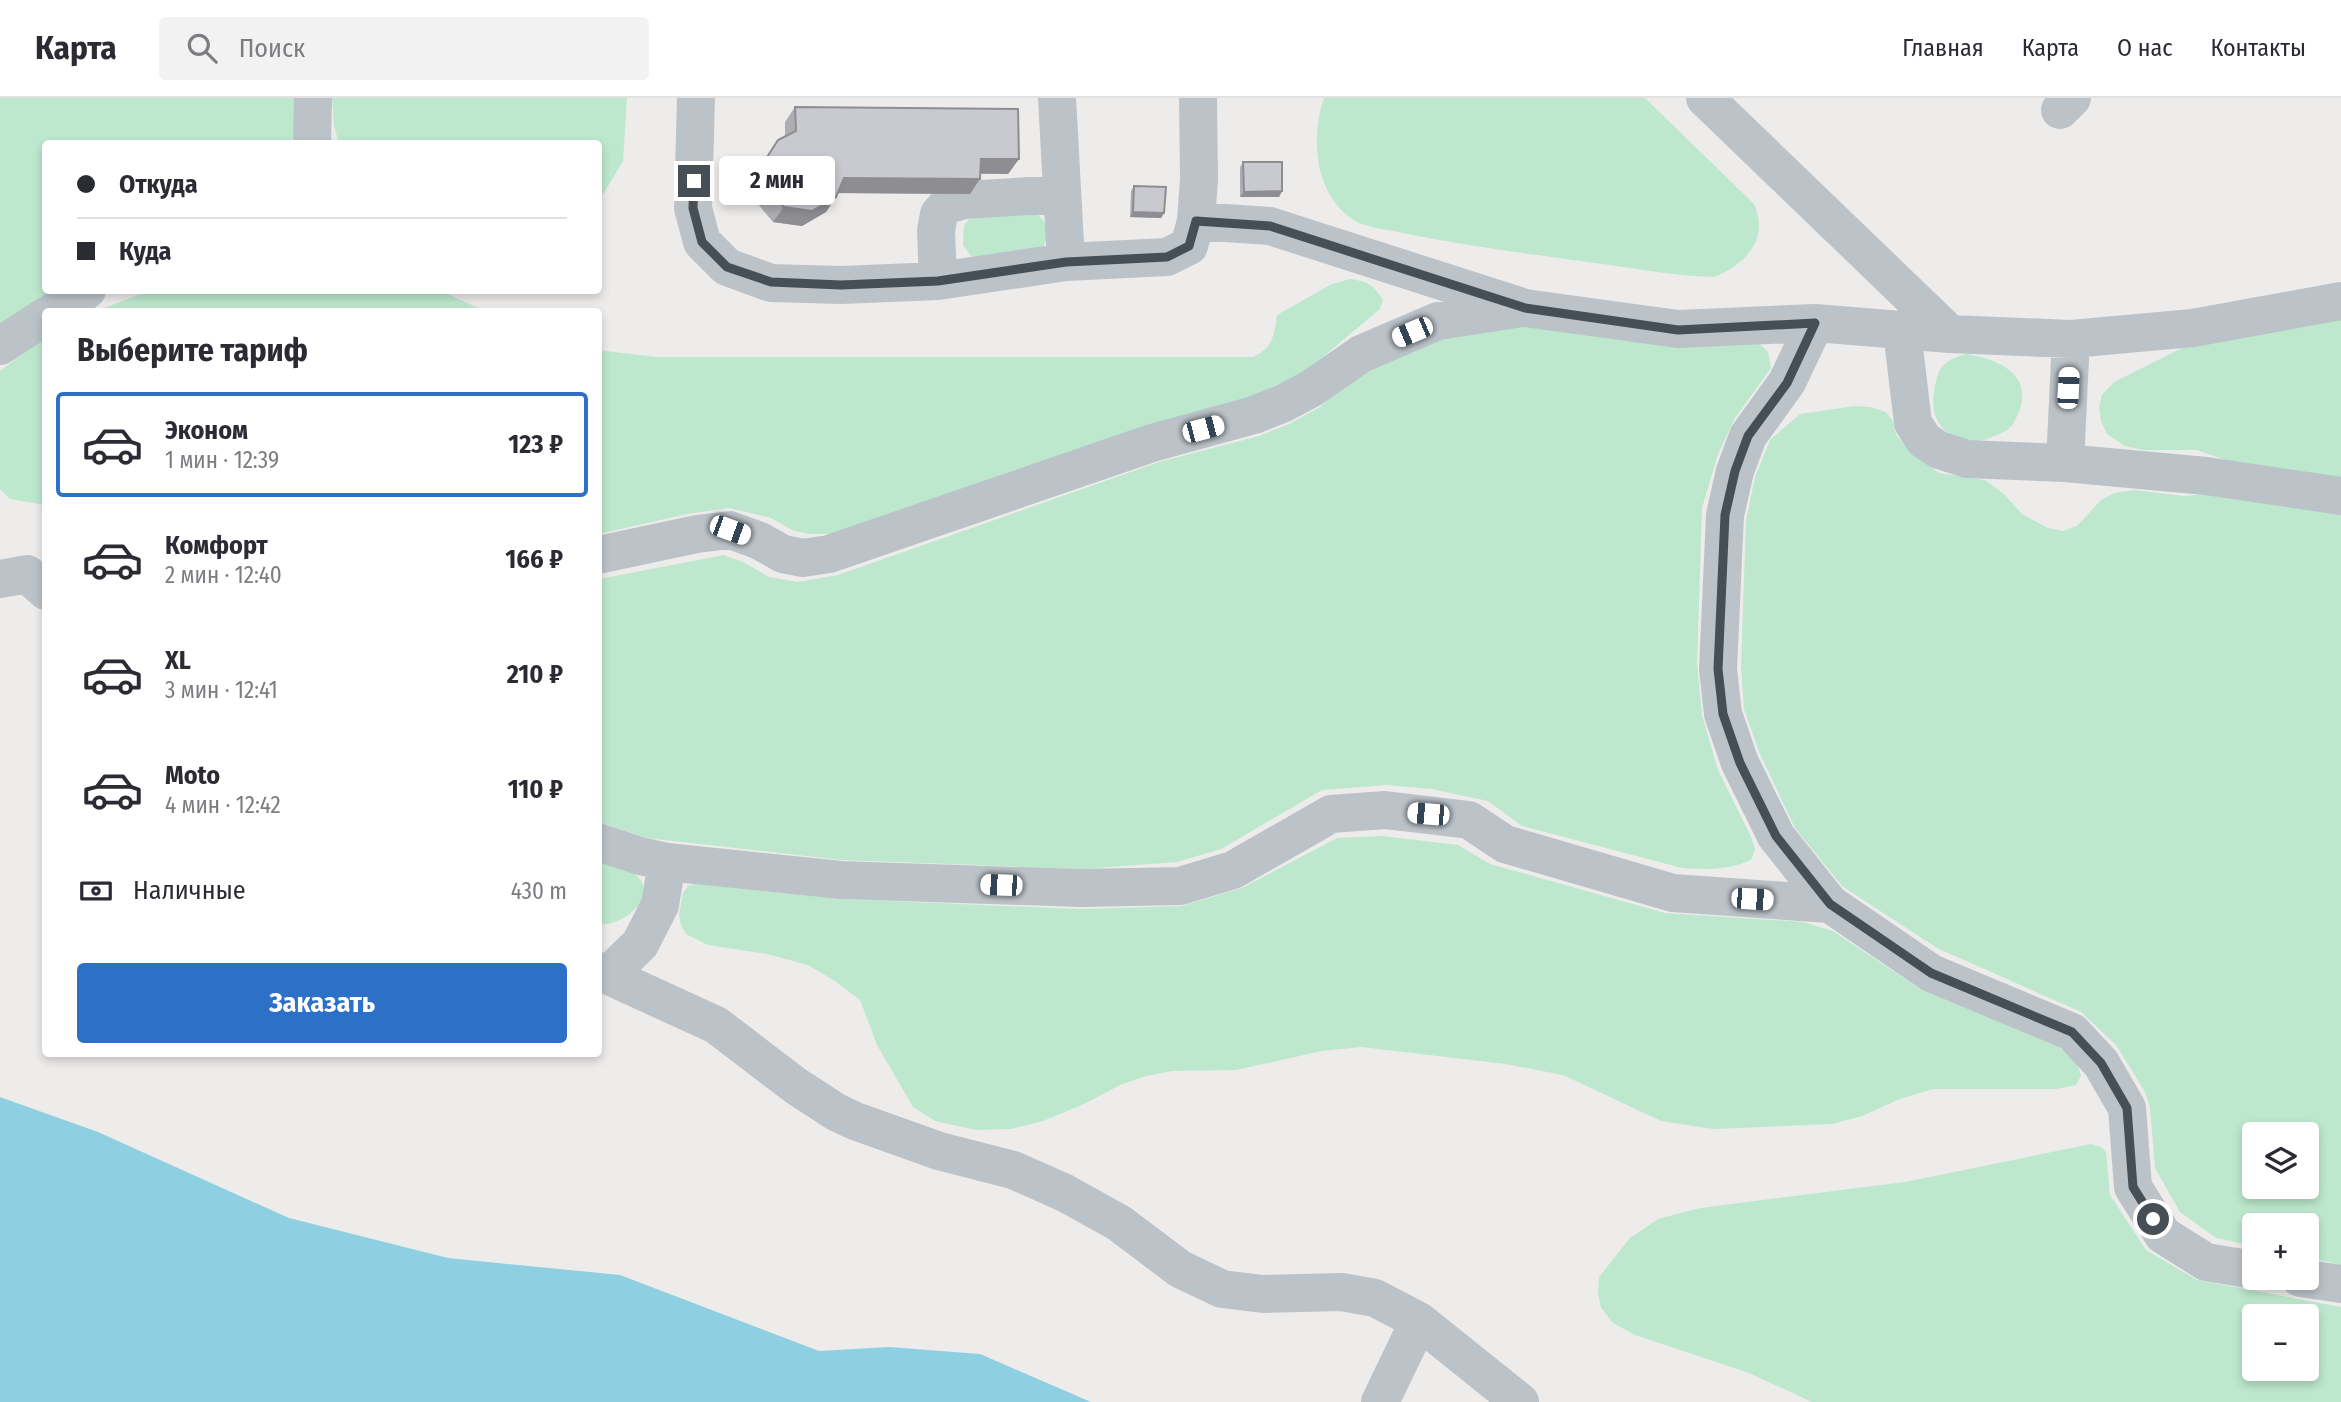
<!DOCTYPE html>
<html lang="ru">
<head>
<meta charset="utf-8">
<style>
	:root { --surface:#fff; --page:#f2f2f3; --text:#2b2b33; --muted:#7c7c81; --line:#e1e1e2; --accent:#2c70c7 }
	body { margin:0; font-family:"Fira Sans Condensed",sans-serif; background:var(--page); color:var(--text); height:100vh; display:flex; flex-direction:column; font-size:26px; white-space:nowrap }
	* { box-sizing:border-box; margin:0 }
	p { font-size:23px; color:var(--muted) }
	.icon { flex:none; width:38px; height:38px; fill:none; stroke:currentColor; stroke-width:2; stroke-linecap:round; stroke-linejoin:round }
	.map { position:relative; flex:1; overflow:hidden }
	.details { position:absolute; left:42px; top:210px; width:560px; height:749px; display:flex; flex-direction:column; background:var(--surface); border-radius:7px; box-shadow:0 4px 10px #0003 }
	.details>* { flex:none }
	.hud { position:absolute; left:42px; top:42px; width:560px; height:154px; border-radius:7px; box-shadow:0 4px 10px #0003; display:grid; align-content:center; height:154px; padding:0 35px; background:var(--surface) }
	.tools { position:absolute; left:2242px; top:1024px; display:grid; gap:14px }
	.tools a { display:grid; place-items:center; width:77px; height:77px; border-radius:7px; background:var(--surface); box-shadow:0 4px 10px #0003; font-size:35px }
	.end { position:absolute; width:32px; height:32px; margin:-16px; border:9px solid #464e56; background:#fff; box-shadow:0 0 0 4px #fff }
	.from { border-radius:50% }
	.bubble { position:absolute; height:49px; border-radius:7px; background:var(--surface); box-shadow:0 4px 10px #0003; font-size:23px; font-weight:700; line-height:49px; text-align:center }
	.car { position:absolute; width:21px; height:42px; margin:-21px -10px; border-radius:9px; box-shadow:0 0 5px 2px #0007; background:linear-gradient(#fff 24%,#345 0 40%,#fff 0 76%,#345 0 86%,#fff 0) }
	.hud b { display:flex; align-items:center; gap:24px; height:66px; font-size:26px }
	.hud b+b { border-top:2px solid var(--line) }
	.hud i { width:18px; height:18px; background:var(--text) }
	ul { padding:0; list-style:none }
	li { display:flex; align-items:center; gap:21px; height:105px; margin:0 14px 10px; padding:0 21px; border:4px solid transparent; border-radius:7px }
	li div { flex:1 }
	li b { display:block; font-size:26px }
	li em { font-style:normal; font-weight:700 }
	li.selected { border-color:var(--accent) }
	li>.icon { width:63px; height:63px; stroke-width:1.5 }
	h2 { padding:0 35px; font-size:32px; line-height:84px }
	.pay { display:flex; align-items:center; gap:18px; height:77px; padding:0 35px; font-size:26px }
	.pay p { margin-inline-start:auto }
	.cta { display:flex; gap:14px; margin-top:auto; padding:14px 35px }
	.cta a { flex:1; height:80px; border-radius:7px; background:var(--accent); color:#fff; font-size:28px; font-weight:700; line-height:80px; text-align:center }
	header { display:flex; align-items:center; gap:42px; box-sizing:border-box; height:98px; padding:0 35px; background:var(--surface); border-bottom:2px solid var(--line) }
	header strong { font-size:33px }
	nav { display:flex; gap:38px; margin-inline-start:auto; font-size:24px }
	.search { width:490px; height:63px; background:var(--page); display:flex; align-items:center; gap:18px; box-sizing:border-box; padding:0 24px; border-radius:7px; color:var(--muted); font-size:26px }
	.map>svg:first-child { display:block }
	.green { fill:#bde8cd; fill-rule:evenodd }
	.water { fill:#8ed0e1 }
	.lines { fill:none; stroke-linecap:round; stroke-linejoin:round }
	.minor { stroke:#bbc3c9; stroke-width:38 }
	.wall { fill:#adaeb3 }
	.shaded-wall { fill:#8d8d92 }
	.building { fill:#c9cad0; stroke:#8d8d92; stroke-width:2 }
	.route { stroke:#464e56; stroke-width:9 }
</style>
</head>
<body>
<header>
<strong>Карта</strong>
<div class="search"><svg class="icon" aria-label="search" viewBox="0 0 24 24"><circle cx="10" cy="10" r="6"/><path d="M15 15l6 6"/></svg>Поиск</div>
<nav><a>Главная</a><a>Карта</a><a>О нас</a><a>Контакты</a></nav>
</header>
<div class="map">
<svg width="2341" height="1304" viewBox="0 0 2341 1304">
	<rect width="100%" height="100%" fill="#eeebeb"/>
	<!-- green -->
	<path class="green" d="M0 0H296L295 34 291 45 46 46V192L55 193 0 229Z
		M332 0H627L623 63 599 103 598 46 339 45 334 28Z
		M1324 0H1645L1754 106C1770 141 1745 167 1714 179 1672 178 1629 169 1587 164 1526 155 1464 148 1403 135 1386 131 1362 130 1348 118 1314 91 1311 38 1324 0Z
		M1036 115C1048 125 1051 137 1042 150L979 161 971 158 963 147 964 128 969 121Z
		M1350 181C1367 183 1374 187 1383 202L1380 211 1305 274 1245 302 834 436H809L794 433 771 420 729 410 687 416 599 436 598 252 656 259H1253C1273 250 1274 238 1277 217L1332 186Z
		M149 193H441L485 213H96Z
		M2341 218V384L2225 362 2197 352H2143L2125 348 2107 336 2101 323 2099 309 2102 297 2114 284 2186 248Z
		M1431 219 1755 242 1768 254 1771 270 1735 320 1718 356 1702 410 1697 566 1702 617 1718 672 1751 739 1755 751 1751 762C1729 772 1706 772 1682 770L1522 728 1488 703 1432 691 1387 687 1322 692 1221 751 1177 764 1084 771 842 762 647 740 599 724V481L724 457 745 465 769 479 798 484 838 477 1159 364 1259 338 1289 326 1320 309 1369 263Z
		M45 239V407L10 401 0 391V273Z
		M1966 256C2006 262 2039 282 2013 326 2008 334 1998 336 1990 340 1980 344 1969 343 1959 340 1935 332 1930 311 1935 288 1937 279 1938 271 1946 265 1952 260 1959 258 1966 256Z
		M1855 308 1870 309 1886 314 1893 323 1896 337 1913 356 1939 375 1985 382 2004 396 2022 416 2048 430 2063 433 2077 428 2101 402 2115 395 2134 392 2184 398 2226 394 2341 415V1167L2307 1159 2306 1127H2254V1148L2216 1140 2180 1114 2155 1070 2150 1009 2144 992 2116 947 2081 914 1937 850 1842 788 1795 730 1760 656 1744 611 1741 569 1746 422 1755 379 1770 342 1800 316ZM2254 1036H2306V1088H2254Z
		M1382 738 1458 747 1490 766 1665 815 1803 824 1833 833 1917 889 2059 949 2077 965 2081 978 2076 987 2056 991H1933L1900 1001 1862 1018 1832 1026 1714 1031 1661 1023 1563 977 1505 966 1361 949 1322 953 1236 972 1172 973 1146 978 1120 987 1084 1006 1043 1023 1011 1031 976 1032 935 1023 913 1009 877 947 860 902 835 883 808 867 767 856 708 847 686 836 681 827 679 817 683 795 688 788 695 786 840 801 1081 811 1182 808 1242 790 1337 740Z
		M599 763C610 767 626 770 636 777 656 795 634 817 615 824 610 826 604 826 599 827Z
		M2091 1046 2101 1049 2106 1054 2110 1097 2146 1152 2197 1182 2341 1209V1304H1812L1749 1275 1635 1237 1613 1225 1601 1210 1598 1196 1599 1179 1630 1140 1658 1121 1700 1110 1905 1084ZM2254 1218H2306V1270H2254Z"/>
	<!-- water -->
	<path class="water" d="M0 999 98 1034 289 1120 448 1160 620 1177 819 1253 889 1249 980 1256 1091 1304H0Z"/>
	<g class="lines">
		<!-- minor -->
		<path class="minor" d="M696 0 693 110 702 144 727 169 771 185 841 187 938 183 1066 164 1167 159 1189 148 1196 123 1199 81 1198 0
			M1057 0 1066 164
			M1705 0 1950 236
			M2060 12 2072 0
			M312 46 313 0
			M1196 123 1270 128 1525 210 1678 231 1815 225 1950 236 2071 241 2193 230 2341 203
			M938 183 936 133 939 116 947 107 964 102 1062 96
			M53 214 87 192
			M1815 225 1787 284 1748 338 1735 373 1725 417 1718 571 1723 616 1740 665 1776 738 1830 806 1931 875 2072 934 2101 965 2127 1010 2133 1089 2163 1137 2206 1164 2254 1172
			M1902 233 1913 325 1924 342 1939 352 1967 361 2065 365 2206 378 2341 398
			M0 248 46 218
			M2065 365 2071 241
			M598 457 697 436 730 432 760 443 783 456 803 460 829 456 1152 345 1254 317 1284 305 1312 290 1361 256 1438 223 1516 211
			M0 481 27 476 46 493
			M598 744 640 758 667 764 841 782 1081 790 1180 788 1233 772 1331 716 1385 712 1469 722 1505 746 1673 795 1830 806
			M598 873 716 927 796 988 836 1014 855 1023 939 1053 1013 1072 1065 1095 1119 1125 1180 1171 1222 1191 1263 1196 1342 1194 1375 1200 1419 1223 1520 1304
			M608 877 640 846 660 807 667 764
			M2300 1180 2341 1186
			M1380 1304 1419 1223"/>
	</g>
	<!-- wall -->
	<path class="wall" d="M795 9 1019 61 1008 76H980L970 96 838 95 826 114 802 128 773 124 757 105 754 79 778 42 785 38V24Z
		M1243 64 1282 93 1279 99H1240V69Z
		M1134 88 1164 115 1161 120 1130 119 1131 93Z"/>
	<!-- shaded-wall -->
	<path class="shaded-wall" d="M981 61H1019L1008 76 970 75Z
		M844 80 980 81 970 96 834 95Z
		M1282 93 1279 99H1240L1244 94Z
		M836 99 826 114 802 128 773 124 784 109Z
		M1133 114 1164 115 1161 120 1130 119Z"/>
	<!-- building -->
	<path class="building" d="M795 9 1018 11 1019 61H981L980 81 844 80 836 99 812 113 784 109 767 90 764 64 778 42 796 33Z
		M1243 64H1282V93L1244 94Z
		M1134 88 1166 89 1164 115 1133 114Z"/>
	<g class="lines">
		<!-- route -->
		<path class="route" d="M694 83 693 110 702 144 727 169 771 184 841 187 938 183 1066 164 1167 159 1189 148 1196 123 1270 128 1525 210 1678 232 1815 225 1787 285 1748 338 1735 373 1725 417 1718 571 1723 616 1740 665 1776 738 1830 806 1931 875 2072 934 2101 965 2127 1010 2133 1089 2153 1121"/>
	</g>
</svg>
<div class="tools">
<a><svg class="icon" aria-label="layers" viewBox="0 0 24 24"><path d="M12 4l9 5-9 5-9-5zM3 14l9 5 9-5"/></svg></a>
<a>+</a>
<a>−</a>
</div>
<i class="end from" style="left:2153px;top:1121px"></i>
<i class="end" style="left:694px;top:83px"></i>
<div class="bubble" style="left:719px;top:58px;width:116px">2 мин</div>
<i class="car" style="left:1412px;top:234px;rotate:247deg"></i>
<i class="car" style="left:2068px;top:290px;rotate:3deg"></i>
<i class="car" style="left:1203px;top:331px;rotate:75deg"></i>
<i class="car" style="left:730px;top:432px;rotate:110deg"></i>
<i class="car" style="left:1428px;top:716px;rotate:275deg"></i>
<i class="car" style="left:1001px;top:787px;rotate:272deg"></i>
<i class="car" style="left:1752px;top:801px;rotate:94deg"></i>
<div class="hud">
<b><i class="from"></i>Откуда</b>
<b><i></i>Куда</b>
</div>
<section class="details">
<h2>Выберите тариф</h2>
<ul>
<li class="selected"><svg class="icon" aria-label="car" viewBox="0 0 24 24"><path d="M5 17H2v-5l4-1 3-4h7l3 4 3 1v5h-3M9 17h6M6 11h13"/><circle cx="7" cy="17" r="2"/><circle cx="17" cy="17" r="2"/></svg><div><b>Эконом</b><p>1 мин · 12:39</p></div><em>123 ₽</em></li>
<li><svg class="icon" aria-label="car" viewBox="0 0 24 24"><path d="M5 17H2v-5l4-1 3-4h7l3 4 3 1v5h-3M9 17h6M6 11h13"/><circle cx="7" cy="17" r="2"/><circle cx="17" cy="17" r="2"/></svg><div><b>Комфорт</b><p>2 мин · 12:40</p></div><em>166 ₽</em></li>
<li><svg class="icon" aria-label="car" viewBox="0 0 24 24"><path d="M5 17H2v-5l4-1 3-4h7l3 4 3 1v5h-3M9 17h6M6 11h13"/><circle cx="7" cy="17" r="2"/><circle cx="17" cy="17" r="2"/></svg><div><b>XL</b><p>3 мин · 12:41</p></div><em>210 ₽</em></li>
<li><svg class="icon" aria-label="car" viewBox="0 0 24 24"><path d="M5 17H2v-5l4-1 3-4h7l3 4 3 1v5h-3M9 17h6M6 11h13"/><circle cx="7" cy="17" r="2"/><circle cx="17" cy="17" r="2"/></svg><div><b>Moto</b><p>4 мин · 12:42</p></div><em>110 ₽</em></li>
</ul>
<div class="pay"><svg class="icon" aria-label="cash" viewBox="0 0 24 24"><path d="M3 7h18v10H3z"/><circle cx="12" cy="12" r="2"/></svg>Наличные<p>430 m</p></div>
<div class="cta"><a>Заказать</a></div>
</section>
</div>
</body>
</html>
